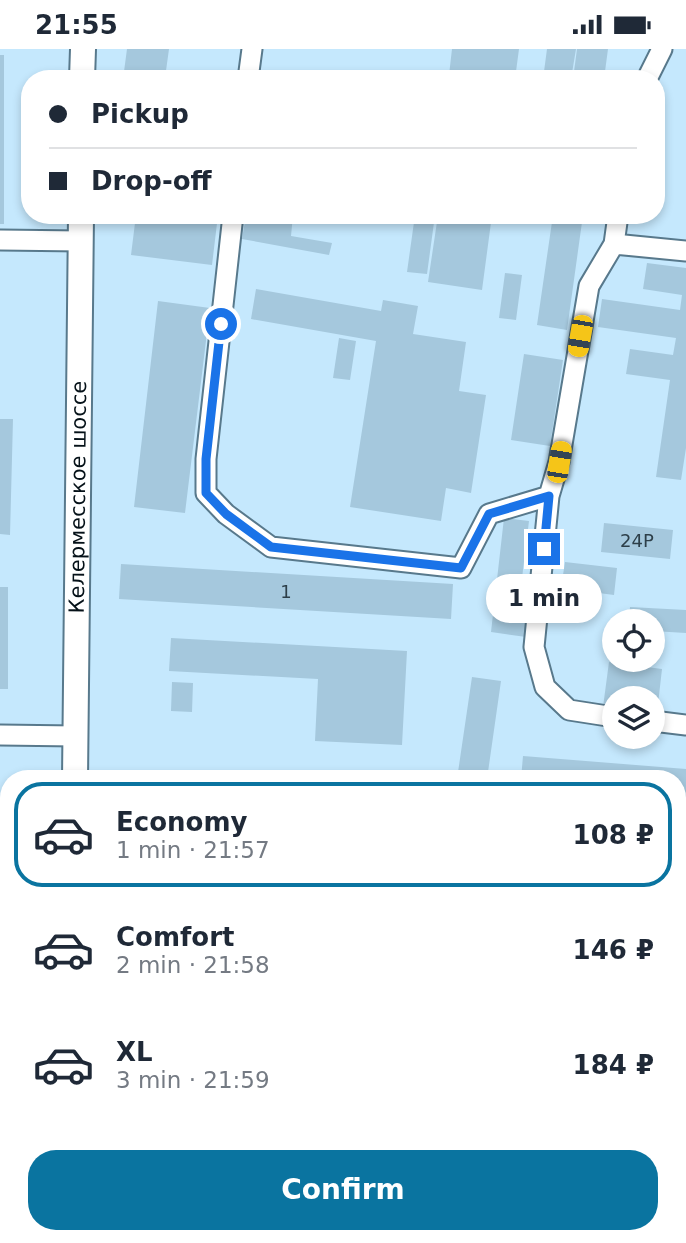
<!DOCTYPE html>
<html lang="en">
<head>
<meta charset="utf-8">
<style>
	:root { --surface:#fff; --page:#f2f2f3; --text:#1f2937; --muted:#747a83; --line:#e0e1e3; --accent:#0a74a0 }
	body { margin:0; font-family:"DejaVu Sans",sans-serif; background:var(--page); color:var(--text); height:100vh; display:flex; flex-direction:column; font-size:26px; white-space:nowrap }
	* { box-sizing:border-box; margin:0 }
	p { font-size:23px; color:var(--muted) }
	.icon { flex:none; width:38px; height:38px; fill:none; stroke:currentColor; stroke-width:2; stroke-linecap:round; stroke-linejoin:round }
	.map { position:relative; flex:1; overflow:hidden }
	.side { position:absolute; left:0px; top:721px; width:686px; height:474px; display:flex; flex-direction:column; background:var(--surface); border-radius:28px 28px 0 0; box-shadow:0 4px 10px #0003 }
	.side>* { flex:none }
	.top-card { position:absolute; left:21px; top:21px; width:644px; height:154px; border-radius:28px; box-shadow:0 4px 10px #0003; display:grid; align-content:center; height:154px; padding:0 28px; background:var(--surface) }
	.buttons { position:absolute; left:602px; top:560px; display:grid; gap:14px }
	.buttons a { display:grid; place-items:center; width:63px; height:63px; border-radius:50%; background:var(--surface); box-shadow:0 4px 10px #0003; font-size:35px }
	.end { position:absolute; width:32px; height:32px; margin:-16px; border:9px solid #1a73e8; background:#fff; box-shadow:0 0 0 4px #fff }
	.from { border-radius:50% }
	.bubble { position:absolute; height:49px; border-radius:24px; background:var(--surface); box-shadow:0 4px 10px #0003; font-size:23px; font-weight:800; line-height:49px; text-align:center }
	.car { position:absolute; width:21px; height:42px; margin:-21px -10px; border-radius:9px; box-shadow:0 0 5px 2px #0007; background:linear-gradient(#f5c518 24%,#345 0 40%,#f5c518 0 76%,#345 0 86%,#f5c518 0) }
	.top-card b { display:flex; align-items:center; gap:24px; height:66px; font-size:26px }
	.top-card b+b { border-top:2px solid var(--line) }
	.top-card i { width:18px; height:18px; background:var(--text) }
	ul { padding:12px 0 0; list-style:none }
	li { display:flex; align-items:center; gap:21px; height:105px; margin:0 14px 10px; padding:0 14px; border:4px solid transparent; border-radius:28px }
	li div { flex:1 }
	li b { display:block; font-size:26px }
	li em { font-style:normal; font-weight:800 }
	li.on { border-color:var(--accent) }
	li>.icon { width:63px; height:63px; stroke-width:1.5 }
	.button { display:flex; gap:14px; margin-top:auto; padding:14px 28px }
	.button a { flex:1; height:80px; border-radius:28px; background:var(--accent); color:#fff; font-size:28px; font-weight:800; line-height:80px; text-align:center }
	.status { display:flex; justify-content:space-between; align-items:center; height:49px; padding:0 35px; background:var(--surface); direction:ltr }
	.status svg { height:19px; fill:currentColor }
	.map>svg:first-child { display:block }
	.built { fill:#c5e8fd; fill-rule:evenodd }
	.building { fill:#a5c8dd }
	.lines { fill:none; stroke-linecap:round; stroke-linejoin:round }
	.minor-casing { stroke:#58798c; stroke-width:23 }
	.major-casing { stroke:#58798c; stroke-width:28 }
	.minor { stroke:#fff; stroke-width:19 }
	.major { stroke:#fff; stroke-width:24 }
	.route { stroke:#1a73e8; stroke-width:9 }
	.labels { text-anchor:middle; stroke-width:6; stroke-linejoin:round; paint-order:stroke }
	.number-label { font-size:18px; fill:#2d3f49 }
	.street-label { font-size:21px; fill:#051118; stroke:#d9effc }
</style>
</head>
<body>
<div class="status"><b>21:55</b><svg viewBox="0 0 49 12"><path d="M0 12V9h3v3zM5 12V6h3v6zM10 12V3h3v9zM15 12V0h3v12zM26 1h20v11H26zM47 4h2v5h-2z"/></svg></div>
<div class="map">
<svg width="686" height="1194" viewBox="0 0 686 1194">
	<rect width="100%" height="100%" fill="#d9effc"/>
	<!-- built -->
	<path class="built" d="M0 0H686V1194H0ZM30 30H656V166H30ZM614 572H653V611H614ZM614 649H653V688H614ZM9 730H677V1186H9Z"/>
	<!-- building -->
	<path class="building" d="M127 0H169L165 29 144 26 143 30H123Z
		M452 0H519L515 30 449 26Z
		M547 0H576L571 30H543Z
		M577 0H608L604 30H573Z
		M0 6H4V175H0Z
		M136 166H218L212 216 131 206Z
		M246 166H293L291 187 332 194 329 206 242 190Z
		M415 166H435L427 225 407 223Z
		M438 166H492L482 241 428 233Z
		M553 166H583L567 281 537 276Z
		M647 214 686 219V399L681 431 656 428 670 331 626 325 630 300 673 306 676 289 598 278 602 250 680 261 682 246 643 240Z
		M505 224 522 226 516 271 499 269Z
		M256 240 381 262 383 251 418 257 413 285 466 293 459 342 486 346 471 444 446 439 441 472 350 458 376 292 251 270Z
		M158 252 210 259 185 464 134 458Z
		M339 289 356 292 350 331 333 329Z
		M524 305 563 311 550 397 511 391Z
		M0 370H13L10 486 0 485Z
		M504 469 529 472 521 537 532 538 526 588 491 583Z
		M604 474 673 481 670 510 601 503Z
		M565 513 617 519 614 546 561 539Z
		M121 515 453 535 451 570 119 550Z
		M0 538H8V640H0Z
		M560 555H577L576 571 560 570Z
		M630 558 686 561V584L653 582V572H629Z
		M171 589 407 602 402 696 315 692 318 630 169 622Z
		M609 613 662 620 657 664H653V649H614V659L603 658Z
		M472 628 501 632 487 730H457Z
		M172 633 193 634 192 663 171 662Z
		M523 707 686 720V755L677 754V730H521Z
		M680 991 686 992V1023L677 1022Z
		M677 1080H686V1106L677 1105Z
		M113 1186H193V1192L113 1194Z
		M384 1186H421L420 1194H383Z
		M477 1186H545L544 1194H476Z"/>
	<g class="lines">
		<!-- minor casing -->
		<g class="minor-casing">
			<path id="minor" d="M248 30 252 0
				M647 30 662 0
				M233 166 206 410V444L226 465 271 498 461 519 489 465 549 447
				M0 191 81 192
				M614 195 686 202
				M614 668 569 661 545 638 534 598 549 447 559 413 589 237 614 195 618 166
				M653 672 686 676
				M0 686 76 687
				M677 913 686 914
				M0 1156 9 1157"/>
		</g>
		<!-- major casing -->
		<g class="major-casing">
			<g id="major">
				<path d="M82 30 83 0"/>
				<path id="s1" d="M75 730 81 166"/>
				<path d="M67 1194V1186"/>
			</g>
		</g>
		<!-- minor -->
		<use href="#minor" class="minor"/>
		<!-- major -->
		<use href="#major" class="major"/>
	</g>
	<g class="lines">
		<!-- route -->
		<path class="route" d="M221 275 206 410V444L226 465 271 498 461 519 489 465 549 447 544 500"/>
	</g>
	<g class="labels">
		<!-- number labels -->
		<g class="number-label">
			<text x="637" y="498">24Р</text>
			<text x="286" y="549">1</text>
		</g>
		<!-- street labels -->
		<g class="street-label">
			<text dy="7" stroke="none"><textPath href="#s1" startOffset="282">Келермесское шоссе</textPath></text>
		</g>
	</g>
</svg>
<div class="buttons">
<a><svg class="icon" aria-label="locate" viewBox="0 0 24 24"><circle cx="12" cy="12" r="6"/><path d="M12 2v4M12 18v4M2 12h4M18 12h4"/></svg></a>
<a><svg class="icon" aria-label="layers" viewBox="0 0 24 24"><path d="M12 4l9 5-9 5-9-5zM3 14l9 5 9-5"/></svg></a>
</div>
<i class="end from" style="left:221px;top:275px"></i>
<i class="end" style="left:544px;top:500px"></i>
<div class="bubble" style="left:486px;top:525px;width:116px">1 min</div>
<i class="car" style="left:580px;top:287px;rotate:190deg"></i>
<i class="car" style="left:559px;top:413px;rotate:9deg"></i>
<div class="top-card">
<b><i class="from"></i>Pickup</b>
<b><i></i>Drop-off</b>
</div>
<section class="side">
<ul>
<li class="on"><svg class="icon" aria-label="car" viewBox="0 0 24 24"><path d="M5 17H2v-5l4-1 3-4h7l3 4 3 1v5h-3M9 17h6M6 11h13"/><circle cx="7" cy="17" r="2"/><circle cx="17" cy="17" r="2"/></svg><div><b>Economy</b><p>1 min · 21:57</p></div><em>108 ₽</em></li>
<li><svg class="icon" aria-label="car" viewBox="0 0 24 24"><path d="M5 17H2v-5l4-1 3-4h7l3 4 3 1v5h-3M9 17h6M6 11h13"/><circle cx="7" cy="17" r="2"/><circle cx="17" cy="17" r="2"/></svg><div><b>Comfort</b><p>2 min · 21:58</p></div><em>146 ₽</em></li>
<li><svg class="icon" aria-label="car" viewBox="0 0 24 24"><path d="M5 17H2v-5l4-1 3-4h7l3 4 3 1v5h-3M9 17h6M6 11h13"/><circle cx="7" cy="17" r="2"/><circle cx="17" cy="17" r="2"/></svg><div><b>XL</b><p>3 min · 21:59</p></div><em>184 ₽</em></li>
</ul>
<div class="button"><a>Confirm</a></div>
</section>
</div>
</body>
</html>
